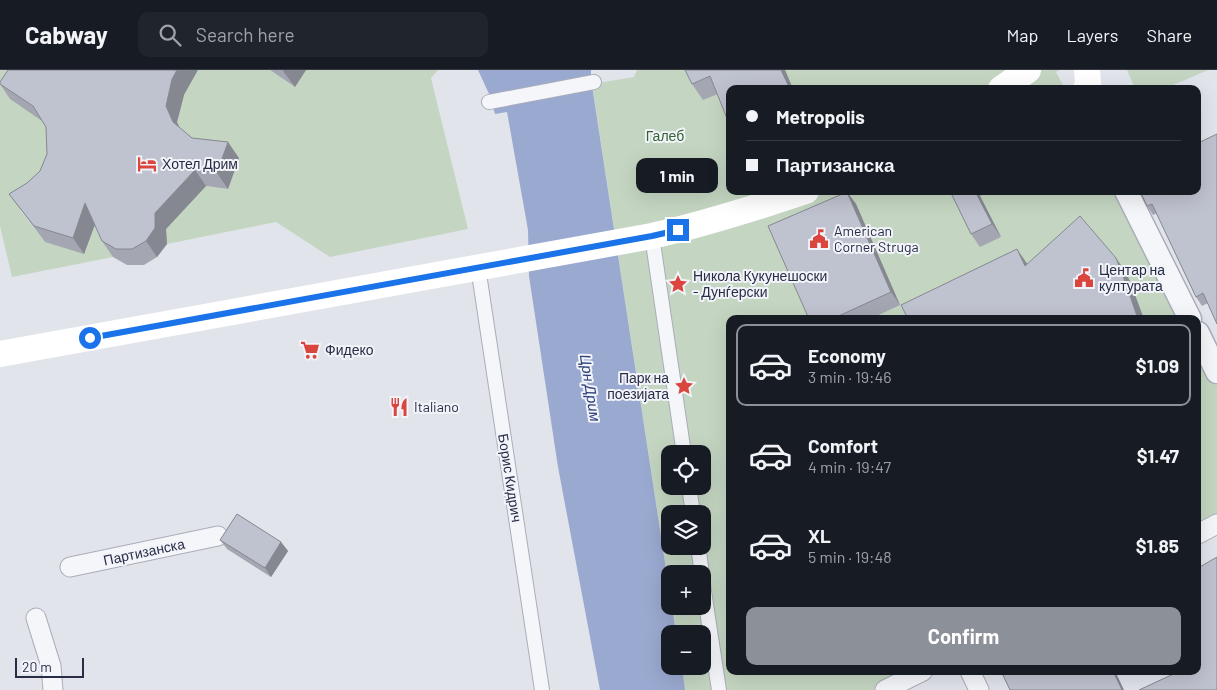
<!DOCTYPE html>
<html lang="en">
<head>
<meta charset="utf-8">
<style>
	:root { --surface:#171b24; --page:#20242c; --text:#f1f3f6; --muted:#9ea1a6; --line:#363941; --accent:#8c9099 }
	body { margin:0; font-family:Barlow,sans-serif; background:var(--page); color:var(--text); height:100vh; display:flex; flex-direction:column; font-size:19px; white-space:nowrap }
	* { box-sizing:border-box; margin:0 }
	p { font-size:16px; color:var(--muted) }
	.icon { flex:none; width:28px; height:28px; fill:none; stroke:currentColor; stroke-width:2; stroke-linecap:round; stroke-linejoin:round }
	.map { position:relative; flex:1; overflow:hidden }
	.side { position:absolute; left:726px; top:245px; width:475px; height:360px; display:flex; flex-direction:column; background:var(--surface); border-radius:10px; box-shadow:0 5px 20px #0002 }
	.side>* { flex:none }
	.banner { position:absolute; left:726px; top:15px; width:475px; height:110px; border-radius:10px; box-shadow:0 5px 20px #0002; display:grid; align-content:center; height:110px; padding:0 20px; background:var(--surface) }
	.fabs { position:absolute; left:661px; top:375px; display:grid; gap:10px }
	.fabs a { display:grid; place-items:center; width:50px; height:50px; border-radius:10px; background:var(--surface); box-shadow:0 5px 20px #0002; font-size:25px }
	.scale { position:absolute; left:15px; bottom:12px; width:69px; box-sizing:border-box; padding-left:5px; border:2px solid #282d46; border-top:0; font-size:14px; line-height:18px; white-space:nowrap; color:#282d46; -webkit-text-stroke:4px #f2f4f9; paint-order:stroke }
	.end { position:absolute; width:22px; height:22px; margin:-11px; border:6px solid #1a73e8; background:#fff; box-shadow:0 0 0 2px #fff }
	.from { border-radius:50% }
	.bubble { position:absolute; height:35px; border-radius:10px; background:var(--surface); box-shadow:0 5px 20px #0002; font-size:16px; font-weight:700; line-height:35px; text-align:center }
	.banner b { display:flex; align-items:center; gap:18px; height:48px; font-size:19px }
	.banner b+b { border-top:1px solid var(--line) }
	.banner i { width:12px; height:12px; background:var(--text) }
	ul { padding:9px 0 0; list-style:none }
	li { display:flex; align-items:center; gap:15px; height:82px; margin:0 10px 8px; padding:0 10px; border:2px solid transparent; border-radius:10px }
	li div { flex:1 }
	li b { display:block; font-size:19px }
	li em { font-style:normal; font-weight:700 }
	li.active { border-color:var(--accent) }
	li>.icon { width:45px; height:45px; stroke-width:1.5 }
	.button { display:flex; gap:10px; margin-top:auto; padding:10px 20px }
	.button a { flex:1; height:58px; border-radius:10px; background:var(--accent); color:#fff; font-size:20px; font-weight:700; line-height:58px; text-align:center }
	header { display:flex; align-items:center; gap:30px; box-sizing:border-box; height:70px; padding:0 25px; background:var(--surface); border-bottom:1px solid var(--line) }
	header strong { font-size:24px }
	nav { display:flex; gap:28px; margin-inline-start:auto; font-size:18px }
	.search { width:350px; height:45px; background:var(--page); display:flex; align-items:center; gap:12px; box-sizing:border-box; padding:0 18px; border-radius:10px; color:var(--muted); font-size:19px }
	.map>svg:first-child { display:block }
	.green { fill:#c4d6c2; fill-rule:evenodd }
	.water { fill:#9aa9cf }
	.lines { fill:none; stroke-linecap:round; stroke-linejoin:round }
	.pedestrian-casing { stroke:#aaadba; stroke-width:16 }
	.minor-casing { stroke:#aaadba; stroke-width:21 }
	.tertiary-casing { stroke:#aaadba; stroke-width:25 }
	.pedestrian { stroke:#f5f6f9; stroke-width:14 }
	.minor { stroke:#f5f6f9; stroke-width:19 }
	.tertiary { stroke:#f5f6f9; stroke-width:22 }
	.secondary { stroke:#fff; stroke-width:26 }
	.wall { fill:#a4a7b2 }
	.shaded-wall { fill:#868891 }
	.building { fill:#bfc2cf; stroke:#868891 }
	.route { stroke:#1a73e8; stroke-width:6 }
	.labels { text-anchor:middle; stroke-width:4; stroke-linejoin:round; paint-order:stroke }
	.park-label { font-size:14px; fill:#346335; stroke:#f2f4f9 }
	.poi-label { font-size:14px; fill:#282d46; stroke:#f2f4f9; text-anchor:start }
	.street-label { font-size:14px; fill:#282d46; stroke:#f2f4f9 }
	.water-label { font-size:15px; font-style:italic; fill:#2e427d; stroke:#f2f4f9 }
</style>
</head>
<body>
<header>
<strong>Cabway</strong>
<div class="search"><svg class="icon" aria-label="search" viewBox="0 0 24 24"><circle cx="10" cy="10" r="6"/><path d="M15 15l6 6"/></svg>Search here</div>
<nav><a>Map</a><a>Layers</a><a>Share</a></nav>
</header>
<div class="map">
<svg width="1217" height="620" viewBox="0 0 1217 620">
	<rect width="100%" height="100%" fill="#e2e4ec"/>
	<!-- green -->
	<path class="green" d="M0 0H53L44 52 57 73 20 140 45 172 94 155 113 136 108 174 113 187 12 207 0 156Z
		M198 0H270L295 17 306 0H438L431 8 468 159 330 187 276 152 167 174 166 157 206 116 228 119 203 84 184 68 177 52 184 25Z
		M637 0H1060L1056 2 1065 19H730V121H1126L1190 249H730V601H923L885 620H685L682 596H702V564H676L672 536H702V504H670V525L592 14 634 7ZM670 384H702V416H670ZM670 444H702V476H670Z
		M1127 0H1208L1164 19H1135Z
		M1198 263 1217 302V454L1198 464Z"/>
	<!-- water -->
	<path class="water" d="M478 0H591V9L670 525V536H672L676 564H670V596H682L685 620H600L558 397 529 206 528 160 507 42 495 44 490 26Z"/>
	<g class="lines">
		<!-- pedestrian casing -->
		<g class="pedestrian-casing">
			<path id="pedestrian" d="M489 32 594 12
				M652 166 684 384
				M478 197 542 620
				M689 416 693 444
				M698 476 702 504
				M702 508 719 620"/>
		</g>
		<!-- minor casing -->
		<g class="minor-casing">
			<path id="minor" d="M1198 464 1217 454
				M70 497 218 466
				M36 548 51 596 53 620
				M970 601 979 620
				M885 620 923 601"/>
		</g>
		<!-- tertiary casing -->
		<g class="tertiary-casing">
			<path id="tertiary" d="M1126 121 1190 249
				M1198 263 1217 302"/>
		</g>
		<!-- pedestrian -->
		<use href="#pedestrian" class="pedestrian"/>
		<!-- minor -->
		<use href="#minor" class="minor"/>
		<!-- tertiary -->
		<use href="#tertiary" class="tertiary"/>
		<!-- secondary -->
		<path class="secondary" d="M1001 19 1028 0
			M1086 19 1088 13 1087 0
			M0 284 652 166C704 154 755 138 806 121"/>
	</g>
	<!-- wall -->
	<path class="wall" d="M270 0H306L295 17Z
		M685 0H785L793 19H730L703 30 692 14Z
		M0 12 184 25 177 52 180 58 192 68 239 88 228 119 206 116 166 159 167 174 157 187 144 195H127L113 187 102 171 95 154 84 184 45 172 9 124 27 113 40 101 47 84 46 57 42 51 10 29 0 14Z
		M950 121H990L980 126 1001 167 980 177 971 164Z
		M1140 121H1198L1208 233 1202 236 1196 227 1157 143 1153 145 1147 136Z
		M847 122 856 134 900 235 870 249H809Z
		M220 470 281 472 288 481 271 507 227 479Z"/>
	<!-- shaded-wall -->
	<path class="shaded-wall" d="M177 0H198L184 25 177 52 184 68 173 52 166 36 172 9Z
		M284 0H306L295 17 283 1Z
		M781 0H785L793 19H790Z
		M228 72 239 88 228 119 217 103Z
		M195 100 206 116 166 159 167 174 157 187 146 171 155 143Z
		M975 121H977L980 126 1001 167 992 154Z
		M847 122 856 134 900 235 891 222Z
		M85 133 97 149 84 184 73 168Z
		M1017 179 1028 195 1025 196Z
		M1116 188 1127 204 1137 230 1144 249H1138Z
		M281 472 288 481 271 507 265 498Z
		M1113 601H1115L1124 620H1122Z"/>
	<!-- building -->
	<path class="building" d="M8 0H177L172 9 166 36 173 52 192 68 228 72 217 103 195 100 155 143V158L146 171 132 179H116L102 171 85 133 73 168 34 156 9 124 27 113 40 101 47 84 46 57 33 36 0 14V12Z
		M685 0H781L790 19H730V56L710 6 692 14Z
		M1217 64V254L1203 223 1196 227 1152 134 1147 136 1140 121H1198V73Z
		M950 121H975L992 154 971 164Z
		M847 122 891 222 832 249H809L768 156Z
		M1080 146 1116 188 1126 214 1138 249H908L901 235 1017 179 1025 196Z
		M237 444 281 472 265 498 220 470Z
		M1217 487V620H1139L1180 601H1198V593L1200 592 1198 587V498Z
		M1001 601H1113L1122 620H1010Z"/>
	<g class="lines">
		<!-- route -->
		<path class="route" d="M90 268 652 166 678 160"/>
	</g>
	<!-- icons -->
	<defs>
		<g id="hotel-bare" transform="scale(1.5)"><path d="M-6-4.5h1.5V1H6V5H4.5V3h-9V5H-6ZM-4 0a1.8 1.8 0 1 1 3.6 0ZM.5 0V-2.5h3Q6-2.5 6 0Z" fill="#da453d" stroke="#f2f4f9" stroke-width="2.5" paint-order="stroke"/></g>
		<g id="civic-bare" transform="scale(1.5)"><path d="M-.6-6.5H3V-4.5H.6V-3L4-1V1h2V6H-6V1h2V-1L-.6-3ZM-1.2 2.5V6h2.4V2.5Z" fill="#da453d" stroke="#f2f4f9" stroke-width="2.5" paint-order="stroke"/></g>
		<g id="sight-bare" transform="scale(1.5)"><path d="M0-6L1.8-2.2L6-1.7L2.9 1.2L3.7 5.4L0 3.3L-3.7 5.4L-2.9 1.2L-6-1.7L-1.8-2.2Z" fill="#da453d" stroke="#f2f4f9" stroke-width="2.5" paint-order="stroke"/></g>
		<g id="supermarket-bare" transform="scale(1.5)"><path d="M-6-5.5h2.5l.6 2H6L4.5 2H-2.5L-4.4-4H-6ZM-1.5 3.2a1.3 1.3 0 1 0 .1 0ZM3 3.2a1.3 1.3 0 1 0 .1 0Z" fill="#da453d" stroke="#f2f4f9" stroke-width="2.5" paint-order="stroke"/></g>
		<g id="restaurant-bare" transform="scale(1.5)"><path d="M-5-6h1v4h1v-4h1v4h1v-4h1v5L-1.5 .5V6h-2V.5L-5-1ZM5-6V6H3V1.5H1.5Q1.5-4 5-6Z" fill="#da453d" stroke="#f2f4f9" stroke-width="2.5" paint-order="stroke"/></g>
	</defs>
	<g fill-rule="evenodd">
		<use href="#hotel-bare" x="147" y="94"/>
		<use href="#civic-bare" x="819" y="169"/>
		<use href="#civic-bare" x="1084" y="208"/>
		<use href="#sight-bare" x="678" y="214"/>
		<use href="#supermarket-bare" x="310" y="280"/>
		<use href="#sight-bare" x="684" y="316"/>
		<use href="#restaurant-bare" x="399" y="337"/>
	</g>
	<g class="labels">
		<!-- park labels -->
		<g class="park-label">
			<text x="665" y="71">Галеб</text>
		</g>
		<!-- poi labels -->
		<g class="poi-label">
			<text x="162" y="99">Хотел Дрим</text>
			<text x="834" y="166">American<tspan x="834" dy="16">Corner Struga</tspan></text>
			<text x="1099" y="205">Центар на<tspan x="1099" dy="16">културата</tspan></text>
			<text x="693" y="211">Никола Кукунешоски<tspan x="693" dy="16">- Дунѓерски</tspan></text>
			<text x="325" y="285">Фидеко</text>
			<text x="669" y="313" text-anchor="end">Парк на<tspan x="669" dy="16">поезијата</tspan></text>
			<text x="414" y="342">Italiano</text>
		</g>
		<!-- street labels -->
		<g class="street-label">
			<text transform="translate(510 408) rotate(81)" y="5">Борис Кидрич</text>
			<text transform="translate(144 482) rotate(-12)" y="5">Партизанска</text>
		</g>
		<!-- water labels -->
		<g class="water-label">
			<text transform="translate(590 318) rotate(81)" y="5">Црн Дрим</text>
		</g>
	</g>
</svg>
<div class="fabs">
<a><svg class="icon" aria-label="locate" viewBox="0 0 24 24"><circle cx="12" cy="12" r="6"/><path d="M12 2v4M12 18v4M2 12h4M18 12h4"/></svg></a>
<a><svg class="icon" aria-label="layers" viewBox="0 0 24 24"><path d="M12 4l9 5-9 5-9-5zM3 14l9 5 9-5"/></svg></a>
<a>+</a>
<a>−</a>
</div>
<div class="scale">20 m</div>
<i class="end from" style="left:90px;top:268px"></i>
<i class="end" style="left:678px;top:160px"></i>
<div class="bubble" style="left:636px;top:88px;width:82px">1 min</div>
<div class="banner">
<b><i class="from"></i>Metropolis</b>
<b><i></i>Партизанска</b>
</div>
<section class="side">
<ul>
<li class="active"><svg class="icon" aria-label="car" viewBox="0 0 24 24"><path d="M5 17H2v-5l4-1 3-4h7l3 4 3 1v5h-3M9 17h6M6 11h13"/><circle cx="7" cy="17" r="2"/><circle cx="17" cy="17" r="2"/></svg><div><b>Economy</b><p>3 min · 19:46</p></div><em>$1.09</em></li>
<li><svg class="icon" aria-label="car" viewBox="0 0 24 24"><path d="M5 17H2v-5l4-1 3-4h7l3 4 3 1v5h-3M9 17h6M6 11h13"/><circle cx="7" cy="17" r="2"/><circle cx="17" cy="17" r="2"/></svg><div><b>Comfort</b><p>4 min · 19:47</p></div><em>$1.47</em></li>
<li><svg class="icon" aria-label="car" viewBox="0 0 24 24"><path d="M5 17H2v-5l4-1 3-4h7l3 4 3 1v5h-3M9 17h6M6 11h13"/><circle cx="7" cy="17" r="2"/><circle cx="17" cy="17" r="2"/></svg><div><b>XL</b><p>5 min · 19:48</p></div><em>$1.85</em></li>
</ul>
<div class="button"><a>Confirm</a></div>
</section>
</div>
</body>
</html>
